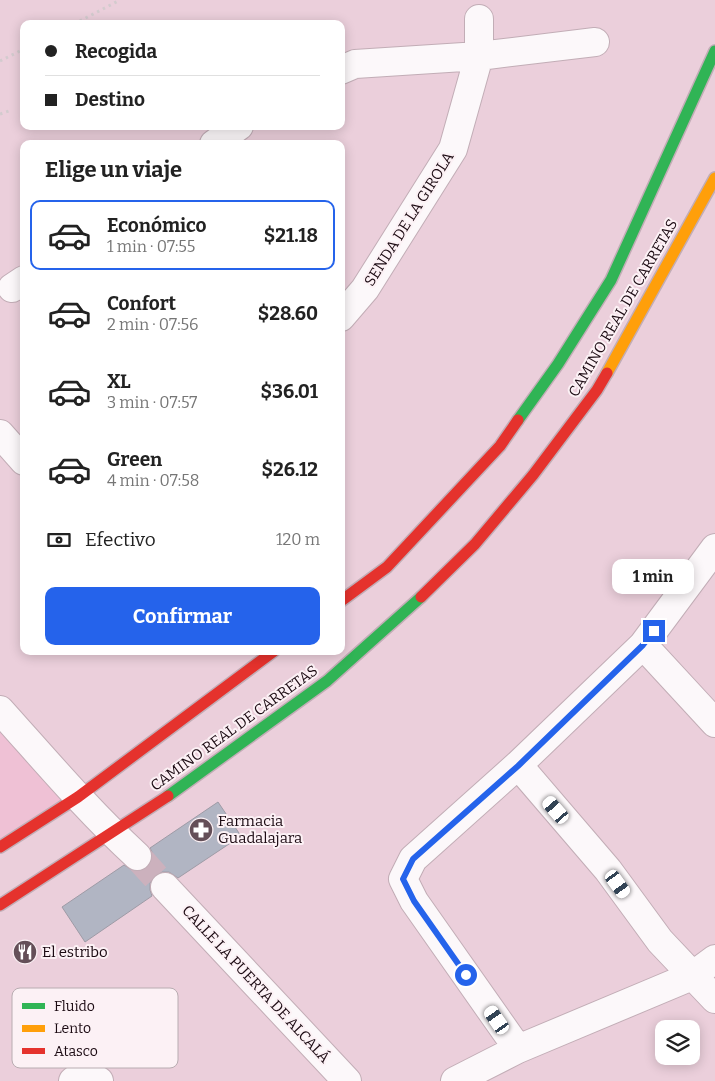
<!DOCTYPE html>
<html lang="es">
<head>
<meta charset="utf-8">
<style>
	:root { --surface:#fff; --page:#f6f6f6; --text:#222; --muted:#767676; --line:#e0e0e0; --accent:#2563eb }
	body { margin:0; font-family:Bitter,serif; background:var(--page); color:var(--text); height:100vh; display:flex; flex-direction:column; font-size:19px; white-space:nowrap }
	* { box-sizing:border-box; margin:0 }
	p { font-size:16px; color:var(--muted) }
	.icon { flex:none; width:28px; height:28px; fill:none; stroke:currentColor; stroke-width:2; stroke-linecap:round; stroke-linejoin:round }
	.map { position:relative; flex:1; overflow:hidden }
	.side { position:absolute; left:20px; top:140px; width:325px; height:515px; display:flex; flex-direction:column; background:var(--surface); border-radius:10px; box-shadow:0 2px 12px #0003 }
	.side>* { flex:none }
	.hud { position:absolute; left:20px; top:20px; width:325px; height:110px; border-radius:10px; box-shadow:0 2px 12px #0003; display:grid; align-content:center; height:110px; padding:0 25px; background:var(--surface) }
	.buttons { position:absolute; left:655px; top:1020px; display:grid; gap:10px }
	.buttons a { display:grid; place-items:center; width:45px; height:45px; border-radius:10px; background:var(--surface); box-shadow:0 2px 12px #0003; font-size:25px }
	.end { position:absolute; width:22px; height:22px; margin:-11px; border:6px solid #2563eb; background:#fff; box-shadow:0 0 0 2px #fff }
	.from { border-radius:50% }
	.bubble { position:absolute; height:35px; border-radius:10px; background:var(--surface); box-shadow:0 2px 12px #0003; font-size:16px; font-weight:700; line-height:35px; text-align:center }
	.car { position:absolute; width:15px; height:30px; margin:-15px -8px; border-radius:6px; box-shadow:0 0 4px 1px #0007; background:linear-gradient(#fff 24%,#345 0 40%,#fff 0 76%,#345 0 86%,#fff 0) }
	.hud b { display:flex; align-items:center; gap:18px; height:48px; font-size:19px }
	.hud b+b { border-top:1px solid var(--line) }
	.hud i { width:12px; height:12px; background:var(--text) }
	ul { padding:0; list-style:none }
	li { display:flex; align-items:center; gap:15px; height:70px; margin:0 10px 8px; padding:0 15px; border:2px solid transparent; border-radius:10px }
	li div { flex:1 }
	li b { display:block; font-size:19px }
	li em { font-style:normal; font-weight:700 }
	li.selected { border-color:var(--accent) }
	li>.icon { width:45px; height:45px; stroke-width:1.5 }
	h2 { padding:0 25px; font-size:22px; line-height:60px }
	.pay { display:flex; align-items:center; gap:12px; height:55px; padding:0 25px; font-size:19px }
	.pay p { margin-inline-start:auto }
	.action { display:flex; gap:10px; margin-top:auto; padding:10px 25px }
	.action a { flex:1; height:58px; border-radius:10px; background:var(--accent); color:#fff; font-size:20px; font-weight:700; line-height:58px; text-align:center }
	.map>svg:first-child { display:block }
	.built { fill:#efc1d5 }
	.building { fill:#b1b5c3; stroke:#9e9ba6 }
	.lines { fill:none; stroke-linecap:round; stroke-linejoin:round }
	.street-tunnel { stroke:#ccb1bd; stroke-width:28; stroke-dasharray:28 14; stroke-linecap:butt }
	.street-casing { stroke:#c2adb6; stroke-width:30 }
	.fast-casing { stroke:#c2adb6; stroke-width:14 }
	.slow-casing { stroke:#c2adb6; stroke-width:14 }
	.jam-casing { stroke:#c2adb6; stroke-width:14 }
	.path { stroke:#d3cbce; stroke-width:3; stroke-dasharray:2.5 4; stroke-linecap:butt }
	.street { stroke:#fcf8fa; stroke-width:28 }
	.fast { stroke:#30b455; stroke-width:11 }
	.slow { stroke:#ff9f0a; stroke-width:11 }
	.jam { stroke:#e5322d; stroke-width:11 }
	.route { stroke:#2563eb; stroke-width:6 }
	.labels { text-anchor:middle; stroke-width:4; stroke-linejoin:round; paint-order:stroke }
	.street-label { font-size:15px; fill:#1b0a12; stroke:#fcf1f5 }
	.poi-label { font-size:15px; fill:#1b0a12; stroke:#fcf1f5; text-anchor:start }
	.key { fill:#fcf1f5; stroke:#b8acb1; stroke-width:1 }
	.key-label { font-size:14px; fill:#1b0a12 }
</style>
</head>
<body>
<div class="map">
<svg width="715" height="1081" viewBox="0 0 715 1081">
	<rect width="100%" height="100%" fill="#ebcfdb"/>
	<!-- built -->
	<path class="built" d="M0 710 78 797 0 847Z"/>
	<!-- building -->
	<path class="building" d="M218 802 241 836 178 878 169 872H162L155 875 150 883V890L152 896 85 942 62 907 124 865 134 871H142L148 867 152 859V852L150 848Z"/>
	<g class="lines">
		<!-- street-tunnel -->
		<path class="street-tunnel" d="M137 856 165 887"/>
		<!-- street casing -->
		<g class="street-casing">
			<path id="street" d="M341 70 355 64 479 56 595 42
				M214 144 239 126
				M12 288 24 280
				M341 317 365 289 453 149 479 56V19
				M0 434 24 461
				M643 645 715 723
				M0 710C45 760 88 811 137 856
				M518 765 608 870 660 941 715 999
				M165 887 347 1081
				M518 1049 414 901 403 879 413 859 518 765 643 645 715 548
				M73 1081C84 1072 88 1073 99 1081
				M455 1081 518 1049 692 976 715 959"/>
		</g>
		<!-- fast casing -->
		<g class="fast-casing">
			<path id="fast" d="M518 420 558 364 611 280 715 51
				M168 796 327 681 421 597"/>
		</g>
		<!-- slow casing -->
		<g class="slow-casing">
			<path id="slow" d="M607 373 715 178"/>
		</g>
		<!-- jam casing -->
		<g class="jam-casing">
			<path id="jam" d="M421 597 475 544 533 475 597 390 607 373
				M341 601 387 567 500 446 518 420
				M0 847 78 797 274 651
				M0 905 168 796"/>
		</g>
		<!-- path -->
		<path class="path" d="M74 24 120 0
			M0 61 24 49
			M0 114 9 111"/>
		<!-- street -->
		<use href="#street" class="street"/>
		<!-- fast -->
		<use href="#fast" class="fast"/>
		<!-- slow -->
		<use href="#slow" class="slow"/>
		<!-- jam -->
		<use href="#jam" class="jam"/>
	</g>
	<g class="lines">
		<!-- route -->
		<path class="route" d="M466 975 414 901 403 879 413 859 518 766 643 645 654 631"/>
	</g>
	<!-- icons -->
	<defs>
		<g id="pharmacy-disc" transform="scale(1.25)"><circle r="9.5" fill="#644f58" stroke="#fcf1f5"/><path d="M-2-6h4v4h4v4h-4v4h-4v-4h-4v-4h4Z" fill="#fff"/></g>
		<g id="restaurant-disc" transform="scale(1.25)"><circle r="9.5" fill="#644f58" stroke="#fcf1f5"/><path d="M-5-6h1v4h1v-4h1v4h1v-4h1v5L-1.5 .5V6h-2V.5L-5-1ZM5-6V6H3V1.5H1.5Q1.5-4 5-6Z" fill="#fff"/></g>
	</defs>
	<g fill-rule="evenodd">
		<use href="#pharmacy-disc" x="201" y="830"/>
		<use href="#restaurant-disc" x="25" y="952"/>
	</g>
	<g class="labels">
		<!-- street labels -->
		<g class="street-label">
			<text transform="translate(409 219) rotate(-58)" y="5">SENDA DE LA GIROLA</text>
			<text transform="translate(623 308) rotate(-60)" y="5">CAMINO REAL DE CARRETAS</text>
			<text transform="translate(234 728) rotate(-36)" y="5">CAMINO REAL DE CARRETAS</text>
			<text transform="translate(256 984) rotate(47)" y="5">CALLE LA PUERTA DE ALCALÁ</text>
		</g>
		<!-- poi labels -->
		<g class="poi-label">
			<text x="218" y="826">Farmacia<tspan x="218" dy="17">Guadalajara</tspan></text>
			<text x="42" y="957">El estribo</text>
		</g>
	</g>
	<!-- legend -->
	<rect x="12" y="988" width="166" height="80" rx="8" class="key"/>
	<rect x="22" y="1003" width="23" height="6" fill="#30b455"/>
	<rect x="22" y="1025" width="23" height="7" fill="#ff9f0a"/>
	<rect x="22" y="1048" width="23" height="6" fill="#e5322d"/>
	<g class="key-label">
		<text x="54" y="1011">Fluido</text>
		<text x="54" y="1033">Lento</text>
		<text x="54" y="1056">Atasco</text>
	</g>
</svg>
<div class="buttons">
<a><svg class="icon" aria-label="layers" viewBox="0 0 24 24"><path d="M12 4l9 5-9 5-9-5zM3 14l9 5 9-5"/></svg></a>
</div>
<i class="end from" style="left:466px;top:975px"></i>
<i class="end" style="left:654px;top:631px"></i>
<div class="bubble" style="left:612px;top:559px;width:82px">1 min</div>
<i class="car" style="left:556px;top:810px;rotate:319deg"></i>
<i class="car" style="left:618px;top:884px;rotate:144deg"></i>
<i class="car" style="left:497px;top:1020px;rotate:325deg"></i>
<div class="hud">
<b><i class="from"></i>Recogida</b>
<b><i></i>Destino</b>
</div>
<section class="side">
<h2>Elige un viaje</h2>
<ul>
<li class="selected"><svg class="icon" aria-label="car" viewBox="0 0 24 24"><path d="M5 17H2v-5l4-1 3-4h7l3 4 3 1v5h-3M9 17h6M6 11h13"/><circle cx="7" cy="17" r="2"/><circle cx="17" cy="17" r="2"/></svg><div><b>Económico</b><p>1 min · 07:55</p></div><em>$21.18</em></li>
<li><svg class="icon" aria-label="car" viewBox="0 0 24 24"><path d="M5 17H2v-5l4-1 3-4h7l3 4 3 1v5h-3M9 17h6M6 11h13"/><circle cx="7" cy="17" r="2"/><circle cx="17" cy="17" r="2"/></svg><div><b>Confort</b><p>2 min · 07:56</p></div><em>$28.60</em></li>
<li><svg class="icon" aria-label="car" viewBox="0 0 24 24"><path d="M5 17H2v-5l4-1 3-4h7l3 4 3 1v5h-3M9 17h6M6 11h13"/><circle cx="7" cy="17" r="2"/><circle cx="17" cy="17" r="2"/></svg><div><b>XL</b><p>3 min · 07:57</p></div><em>$36.01</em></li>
<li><svg class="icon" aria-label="car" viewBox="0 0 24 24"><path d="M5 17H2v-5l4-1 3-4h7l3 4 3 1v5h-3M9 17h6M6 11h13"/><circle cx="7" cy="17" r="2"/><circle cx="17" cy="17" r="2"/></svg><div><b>Green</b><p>4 min · 07:58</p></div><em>$26.12</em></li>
</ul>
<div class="pay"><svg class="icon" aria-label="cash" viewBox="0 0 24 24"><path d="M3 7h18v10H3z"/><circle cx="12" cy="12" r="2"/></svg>Efectivo<p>120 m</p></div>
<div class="action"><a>Confirmar</a></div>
</section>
</div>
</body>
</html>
